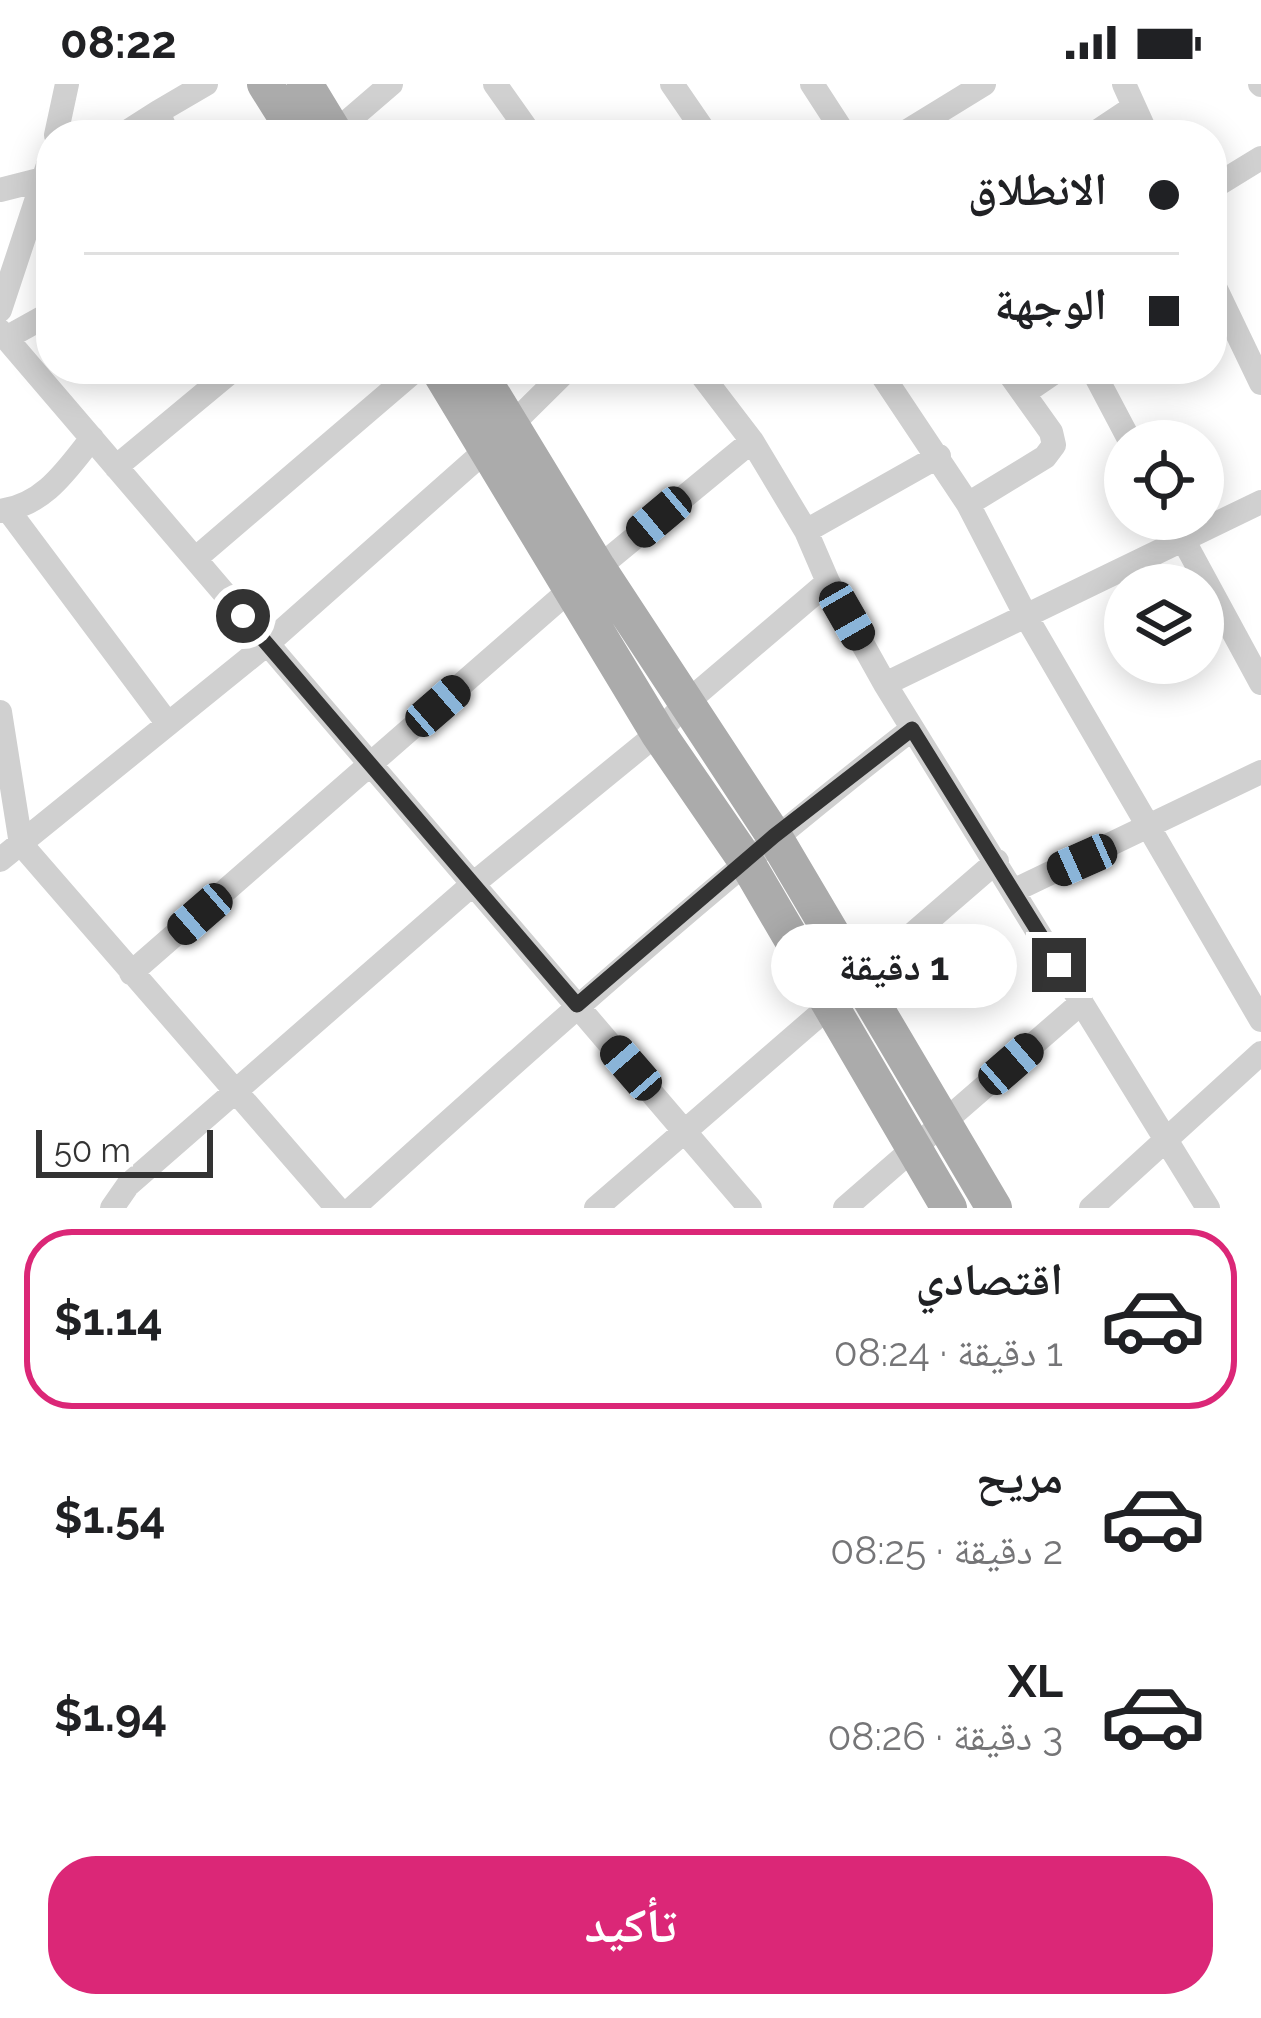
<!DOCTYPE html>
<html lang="ar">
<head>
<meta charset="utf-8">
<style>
	:root { --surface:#fff; --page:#f6f6f6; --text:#202124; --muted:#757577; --line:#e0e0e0; --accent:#db2777 }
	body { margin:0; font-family:Raleway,"Noto Naskh Arabic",sans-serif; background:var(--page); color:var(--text); direction:rtl; height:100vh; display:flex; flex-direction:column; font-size:45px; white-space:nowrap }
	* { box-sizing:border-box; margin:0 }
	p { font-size:39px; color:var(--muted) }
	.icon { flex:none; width:66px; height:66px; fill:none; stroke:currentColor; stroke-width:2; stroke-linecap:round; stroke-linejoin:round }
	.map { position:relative; height:1124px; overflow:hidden; direction:ltr }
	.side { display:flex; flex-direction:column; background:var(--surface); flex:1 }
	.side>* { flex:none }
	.guide { position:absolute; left:36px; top:36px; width:1191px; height:264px; border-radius:48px; box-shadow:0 6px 30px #0003; direction:rtl; display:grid; align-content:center; height:264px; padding:0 48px; background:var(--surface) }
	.buttons { position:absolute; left:1104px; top:336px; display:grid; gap:24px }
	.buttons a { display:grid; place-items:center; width:120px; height:120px; border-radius:50%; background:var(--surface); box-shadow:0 6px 30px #0003; font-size:60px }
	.scale { position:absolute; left:36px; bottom:30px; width:177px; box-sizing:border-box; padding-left:12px; border:6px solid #333; border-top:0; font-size:33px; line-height:42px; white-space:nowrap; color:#333; -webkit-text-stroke:9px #fff; paint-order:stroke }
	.end { position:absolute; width:54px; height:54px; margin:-27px; border:15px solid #333; background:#fff; box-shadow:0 0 0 6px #fff }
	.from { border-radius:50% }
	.bubble { position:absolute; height:84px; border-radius:42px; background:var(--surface); box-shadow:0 6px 30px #0003; font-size:39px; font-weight:700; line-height:84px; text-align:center; direction:rtl }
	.car { position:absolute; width:36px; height:72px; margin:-36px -18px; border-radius:15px; box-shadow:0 0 9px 3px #0007; background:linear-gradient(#222 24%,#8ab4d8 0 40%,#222 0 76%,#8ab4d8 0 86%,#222 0) }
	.guide b { display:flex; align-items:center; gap:42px; height:114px; font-size:45px }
	.guide b+b { border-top:3px solid var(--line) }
	.guide i { width:30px; height:30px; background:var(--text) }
	ul { padding:21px 0 0; list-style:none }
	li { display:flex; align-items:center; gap:36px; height:180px; margin:0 24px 18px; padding:0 24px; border:6px solid transparent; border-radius:48px }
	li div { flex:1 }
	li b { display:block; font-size:45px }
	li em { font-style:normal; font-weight:700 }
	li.selected { border-color:var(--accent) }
	li>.icon { width:108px; height:108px; stroke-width:1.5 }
	.action { display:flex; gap:24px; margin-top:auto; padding:24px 48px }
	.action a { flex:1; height:138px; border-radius:48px; background:var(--accent); color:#fff; font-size:48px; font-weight:700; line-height:138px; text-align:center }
	.status { display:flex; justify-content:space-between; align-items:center; height:84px; padding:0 60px; background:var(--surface); direction:ltr }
	.status svg { height:33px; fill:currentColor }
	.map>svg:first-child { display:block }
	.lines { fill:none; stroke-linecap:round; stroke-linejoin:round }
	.street { stroke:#d0d0d0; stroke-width:24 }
	.primary { stroke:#ababab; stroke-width:36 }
	.route { stroke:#333; stroke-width:15 }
</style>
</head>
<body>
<div class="status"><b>08:22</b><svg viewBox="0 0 49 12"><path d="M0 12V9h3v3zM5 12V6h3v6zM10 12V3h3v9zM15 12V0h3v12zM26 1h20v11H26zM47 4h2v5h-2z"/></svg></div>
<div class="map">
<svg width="1261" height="1124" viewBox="0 0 1261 1124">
	<rect width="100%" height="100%" fill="#fff"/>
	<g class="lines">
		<!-- street -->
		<path class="street" d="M495 0 531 51
			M672 0 707 51
			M812 0 845 51
			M1124 0 1147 51
			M1260 0 1261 1
			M158 28 206 0
			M334 49 391 0
			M56 51 67 0
			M122 51 158 28 168 51
			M901 51 984 0
			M1092 51 1134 23
			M1212 104 1261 74
			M0 106 51 93
			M1212 197 1261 299
			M0 226 51 72
			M0 247 750 1124
			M6 254 51 229
			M697 285 752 357 806 447 828 498 885 600 1208 1124
			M878 285 968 420 1027 534 1261 936
			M1092 285 1130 357
			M1024 309 1059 285
			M116 383 234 285
			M968 420 1045 373 1054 361 1051 348 1006 285
			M8 426 168 640
			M0 427C44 421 66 387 92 354
			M1172 435 1261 599
			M806 447 939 372
			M195 475 417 285
			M598 484 752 357
			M885 600 1261 418
			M0 628 21 760 337 1124
			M0 776 267 560 485 367 568 285
			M1015 806 1261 688
			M131 889 572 504
			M112 1124 128 1101 473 800 658 649 686 619 828 498
			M353 1124C535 959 718 796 912 645
			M596 1124 997 777
			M845 1124 1081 919
			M1091 1124 1261 969"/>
		<!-- primary -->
		<path class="primary" d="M265 0 297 51
			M305 0 336 51
			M438 285 658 649 746 777 949 1124
			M477 285 598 484 774 752 994 1124"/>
	</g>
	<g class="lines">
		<!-- route -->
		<path class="route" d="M243 532 577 921 774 752 912 645 1059 881"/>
	</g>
</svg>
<div class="buttons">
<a><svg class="icon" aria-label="locate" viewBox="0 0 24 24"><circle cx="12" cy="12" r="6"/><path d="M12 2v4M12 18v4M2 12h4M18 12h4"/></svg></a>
<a><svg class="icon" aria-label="layers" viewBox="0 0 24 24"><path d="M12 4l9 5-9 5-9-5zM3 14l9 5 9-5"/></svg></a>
</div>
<div class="scale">50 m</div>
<i class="end from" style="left:243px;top:532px"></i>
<i class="end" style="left:1059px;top:881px"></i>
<div class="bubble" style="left:771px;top:840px;width:246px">1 دقيقة</div>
<i class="car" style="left:659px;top:433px;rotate:230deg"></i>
<i class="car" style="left:847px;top:532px;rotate:150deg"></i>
<i class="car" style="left:438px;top:622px;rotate:49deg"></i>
<i class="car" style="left:1082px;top:776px;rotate:246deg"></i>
<i class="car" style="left:200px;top:830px;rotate:229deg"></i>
<i class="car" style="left:1011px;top:980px;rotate:49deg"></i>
<i class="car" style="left:631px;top:984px;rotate:319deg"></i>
<div class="guide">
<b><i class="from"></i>الانطلاق</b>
<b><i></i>الوجهة</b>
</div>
</div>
<section class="side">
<ul>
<li class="selected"><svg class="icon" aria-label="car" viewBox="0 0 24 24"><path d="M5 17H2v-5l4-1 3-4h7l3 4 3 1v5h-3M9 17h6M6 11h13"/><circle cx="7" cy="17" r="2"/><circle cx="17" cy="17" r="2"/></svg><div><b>اقتصادي</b><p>1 دقيقة · 08:24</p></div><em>$1.14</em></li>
<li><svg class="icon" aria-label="car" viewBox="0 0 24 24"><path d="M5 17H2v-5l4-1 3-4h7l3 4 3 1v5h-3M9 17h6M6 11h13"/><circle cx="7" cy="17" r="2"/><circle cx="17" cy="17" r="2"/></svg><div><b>مريح</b><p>2 دقيقة · 08:25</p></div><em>$1.54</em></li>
<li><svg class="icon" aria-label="car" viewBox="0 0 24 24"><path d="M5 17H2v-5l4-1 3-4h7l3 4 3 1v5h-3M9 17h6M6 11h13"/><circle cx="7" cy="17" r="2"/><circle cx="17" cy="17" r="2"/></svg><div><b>XL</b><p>3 دقيقة · 08:26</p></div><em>$1.94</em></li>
</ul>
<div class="action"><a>تأكيد</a></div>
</section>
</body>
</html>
